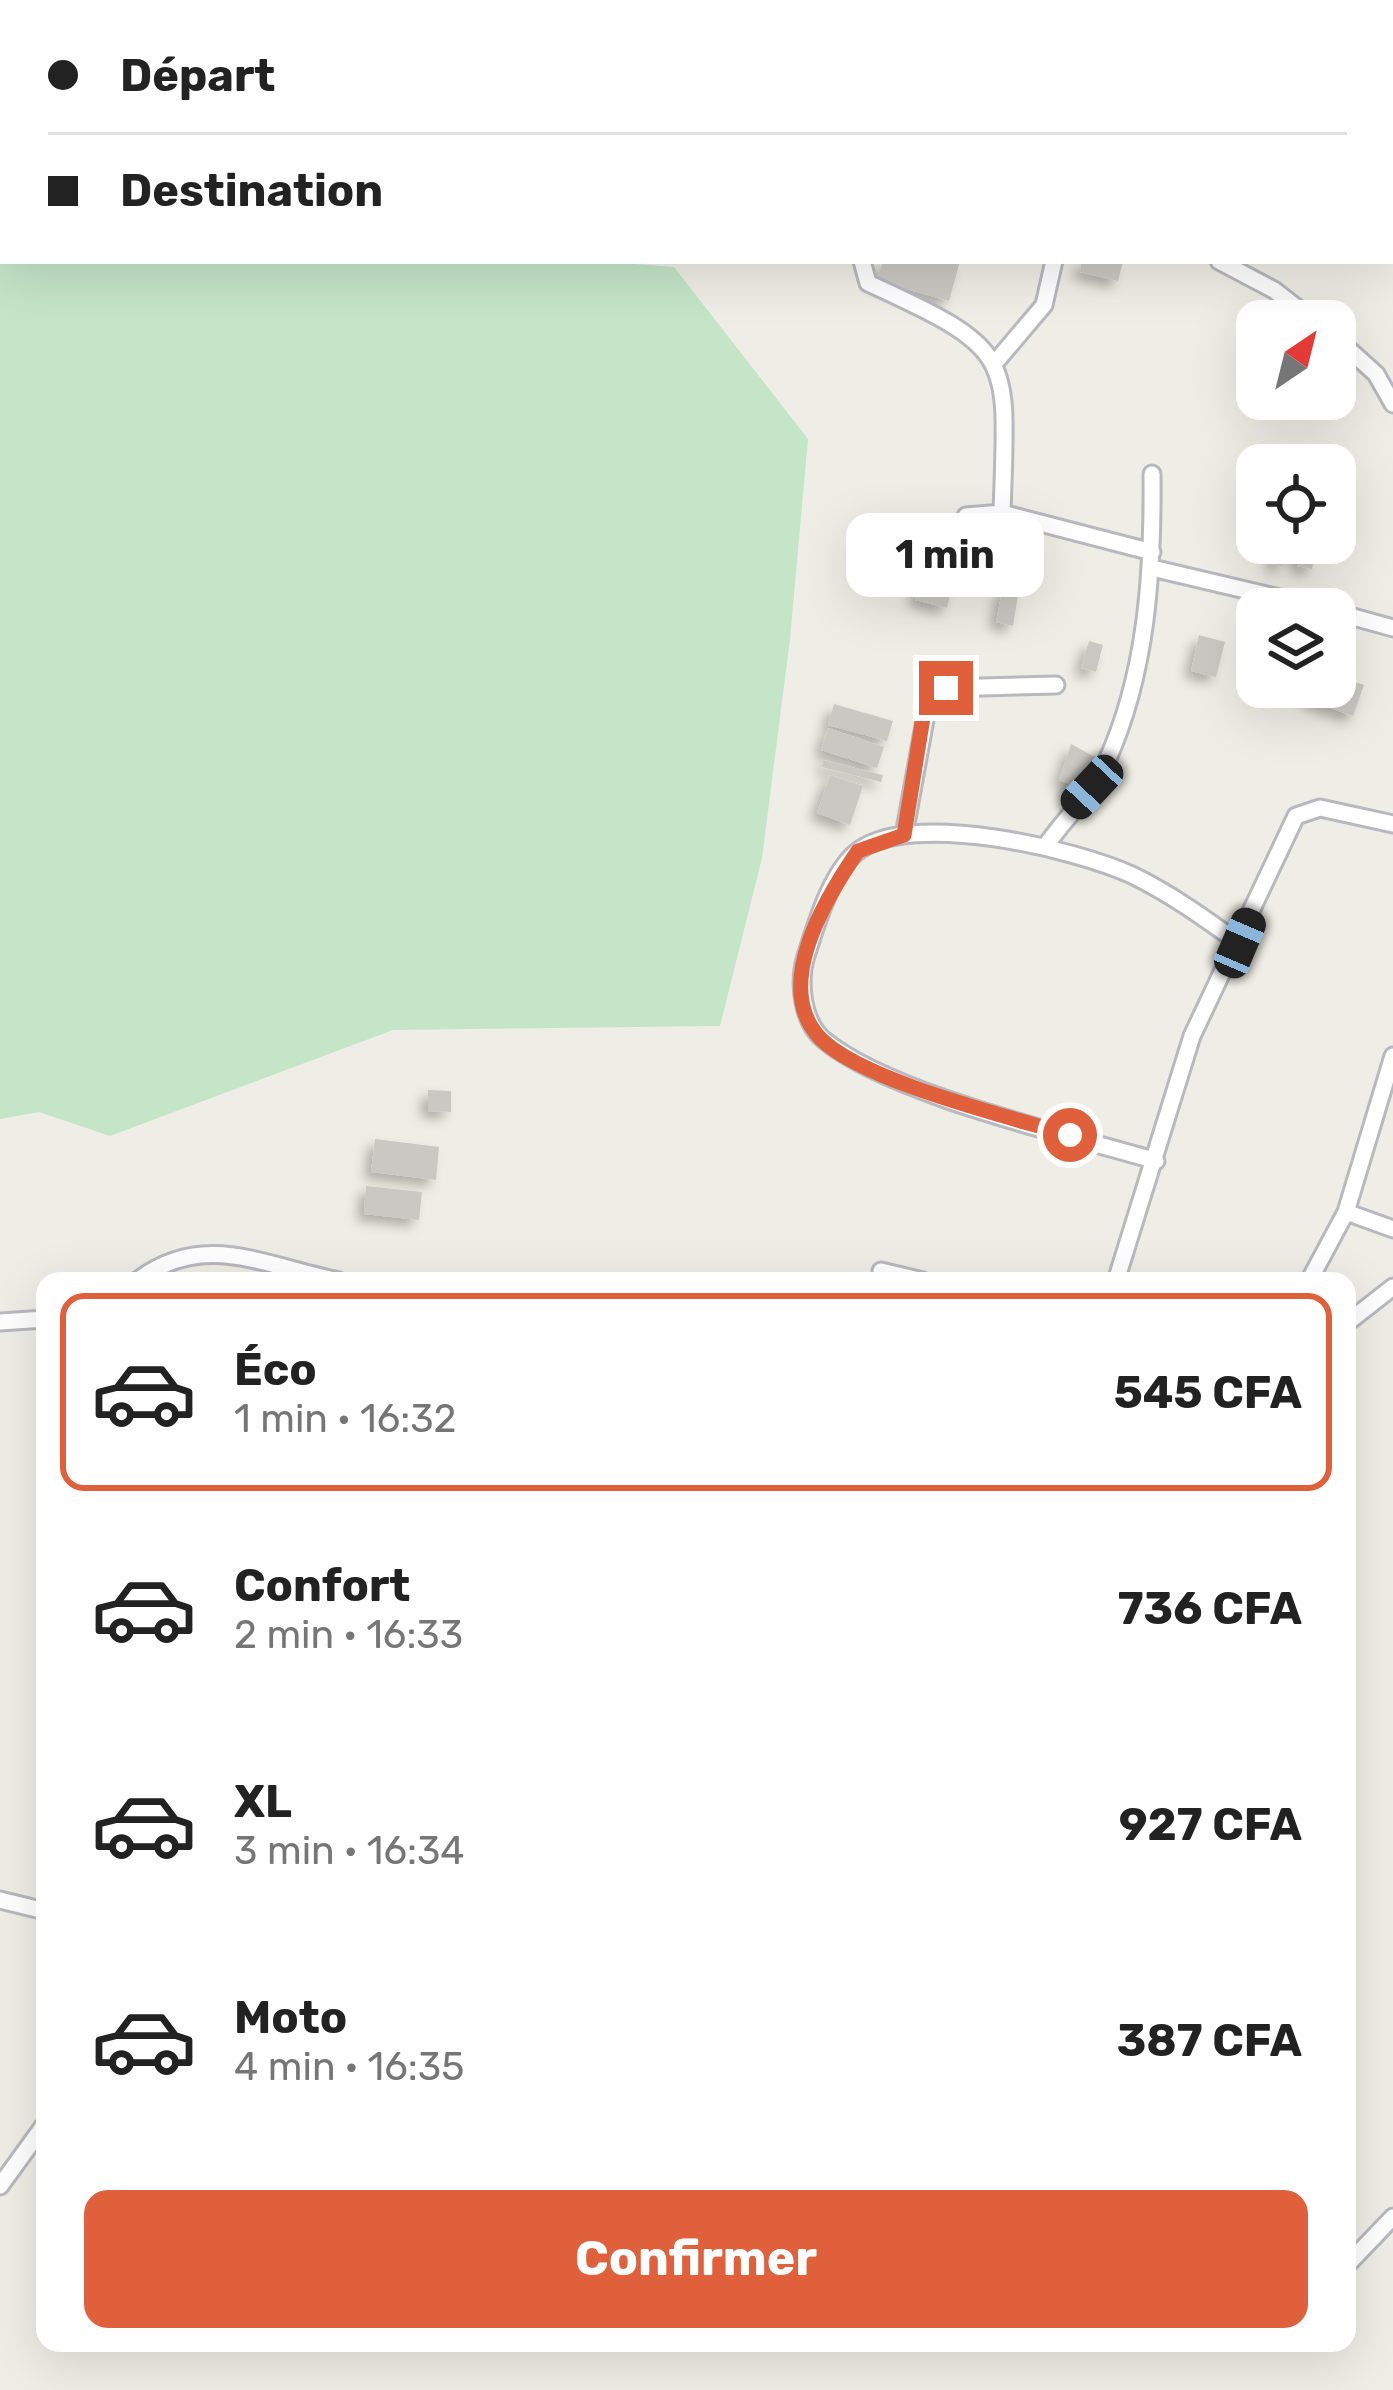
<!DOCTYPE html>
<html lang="fr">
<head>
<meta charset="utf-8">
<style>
	:root { --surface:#fff; --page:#f2f2f2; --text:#222; --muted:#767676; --line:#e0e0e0; --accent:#df603b }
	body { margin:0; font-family:Rubik,sans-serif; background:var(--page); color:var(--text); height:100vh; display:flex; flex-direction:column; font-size:45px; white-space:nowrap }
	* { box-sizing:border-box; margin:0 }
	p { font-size:39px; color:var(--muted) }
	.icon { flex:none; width:66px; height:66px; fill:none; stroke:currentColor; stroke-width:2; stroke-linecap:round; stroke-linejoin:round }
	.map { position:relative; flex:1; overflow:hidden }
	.sheet { position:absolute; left:36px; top:1272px; width:1320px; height:1080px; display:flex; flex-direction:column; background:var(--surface); border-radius:24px; box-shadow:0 12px 48px #0002 }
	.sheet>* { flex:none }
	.banner { position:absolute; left:0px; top:0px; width:1395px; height:264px; box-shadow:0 12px 48px #0002; display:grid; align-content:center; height:264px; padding:0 48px; background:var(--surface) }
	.needle { width:78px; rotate:35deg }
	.buttons { position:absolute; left:1236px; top:300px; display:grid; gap:24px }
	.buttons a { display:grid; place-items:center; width:120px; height:120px; border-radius:24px; background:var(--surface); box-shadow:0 12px 48px #0002; font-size:60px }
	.end { position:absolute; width:54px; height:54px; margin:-27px; border:15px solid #df603b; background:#fff; box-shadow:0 0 0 6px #fff }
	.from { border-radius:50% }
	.bubble { position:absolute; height:84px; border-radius:24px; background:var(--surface); box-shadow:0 12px 48px #0002; font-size:39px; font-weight:700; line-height:84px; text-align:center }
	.car { position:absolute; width:36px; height:72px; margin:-36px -18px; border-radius:15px; box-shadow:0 0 9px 3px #0007; background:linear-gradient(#222 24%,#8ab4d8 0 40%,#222 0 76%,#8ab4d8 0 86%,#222 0) }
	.banner b { display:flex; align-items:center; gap:42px; height:114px; font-size:45px }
	.banner b+b { border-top:3px solid var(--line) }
	.banner i { width:30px; height:30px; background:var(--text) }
	ul { padding:21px 0 0; list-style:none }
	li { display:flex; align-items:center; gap:36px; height:198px; margin:0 24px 18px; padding:0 24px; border:6px solid transparent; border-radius:24px }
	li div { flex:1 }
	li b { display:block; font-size:45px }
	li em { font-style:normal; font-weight:700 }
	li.current { border-color:var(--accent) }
	li>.icon { width:108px; height:108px; stroke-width:1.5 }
	.button { display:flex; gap:24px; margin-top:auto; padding:24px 48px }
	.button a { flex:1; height:138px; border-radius:24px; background:var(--accent); color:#fff; font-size:48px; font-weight:700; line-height:138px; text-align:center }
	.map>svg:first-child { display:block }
	.green { fill:#c4e5c8 }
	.building { fill:#cac8c2; filter:url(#shadow) }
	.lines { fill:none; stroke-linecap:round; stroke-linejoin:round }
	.street-casing { stroke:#b8b9be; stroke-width:21 }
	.street { stroke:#fff; stroke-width:15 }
	.route { stroke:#df603b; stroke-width:15 }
</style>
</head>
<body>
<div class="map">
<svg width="1393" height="2390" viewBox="0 0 1393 2390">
	<defs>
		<filter id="shadow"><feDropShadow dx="-7" dy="7" stdDeviation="6" flood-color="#0004"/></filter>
	</defs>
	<rect width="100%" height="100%" fill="#efeee6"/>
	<!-- green -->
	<path class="green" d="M0 209 3 261H596L674 267 808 439 790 639 762 858 720 1026 393 1030 110 1136 39 1112 0 1119Z"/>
	<!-- building -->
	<path class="building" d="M883 261H960L949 301 877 281Z
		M1082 261H1123L1118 281 1080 272Z
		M1276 543H1317L1312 569 1297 566 1299 556 1285 553 1283 566 1272 564Z
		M921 574 953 582 947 608 915 600Z
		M1003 586 1019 589 1013 626 996 622Z
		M1199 635 1225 642 1216 677 1191 671Z
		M1089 641 1103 645 1096 672 1081 668Z
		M1340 677 1364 685 1353 716 1308 700 1313 687H1328L1333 695Z
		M834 704 893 721 887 741 828 725Z
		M828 728 884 747 877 768 821 750Z
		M1071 744 1095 757 1085 789 1059 780Z
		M823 760 883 775 881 782 822 767Z
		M830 775 863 786 850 825 817 813Z
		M428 1090 451 1091V1112L428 1111Z
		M375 1139 439 1147 436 1180 371 1172Z
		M366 1186 422 1192 419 1220 364 1214Z"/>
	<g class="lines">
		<!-- street casing -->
		<g class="street-casing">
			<path id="street" d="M678 0 681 3
				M862 261 868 283C1017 351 1007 354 1002 513
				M1219 261 1274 290 1314 321
				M1335 337 1376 374 1393 404
				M994 364 1044 305 1054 261
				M966 516 1002 513 1152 552
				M1152 568 1326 609
				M1335 612 1393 628
				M904 835 929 698 946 688 1056 685
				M1045 847C1063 820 1091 795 1105 765 1147 675 1153 573 1152 474
				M1156 1161C1069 1135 891 1095 824 1040 802 1022 798 982 806 956 816 925 831 872 858 851 913 810 1075 849 1132 875 1171 894 1204 918 1239 943
				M1346 1212 1393 1229
				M881 1271 923 1281
				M137 1281C204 1230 264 1266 339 1281
				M1116 1281 1192 1036 1296 816 1320 808 1393 824
				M1309 1281 1346 1212 1393 1056
				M0 1322 45 1319
				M1347 1323 1393 1287
				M0 1900 45 1911
				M0 2186 45 2124
				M1347 2265 1393 2217"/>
		</g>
		<!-- street -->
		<use href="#street" class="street"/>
	</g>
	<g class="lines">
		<!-- route -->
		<path class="route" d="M946 688 925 705 904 835 858 851C827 896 771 986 820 1038 861 1081 1010 1117 1070 1135"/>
	</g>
</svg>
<div class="buttons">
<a><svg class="needle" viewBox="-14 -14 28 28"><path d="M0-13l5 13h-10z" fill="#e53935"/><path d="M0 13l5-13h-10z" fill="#767676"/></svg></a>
<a><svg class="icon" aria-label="locate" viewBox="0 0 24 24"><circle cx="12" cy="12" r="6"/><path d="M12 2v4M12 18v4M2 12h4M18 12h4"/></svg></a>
<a><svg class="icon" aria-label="layers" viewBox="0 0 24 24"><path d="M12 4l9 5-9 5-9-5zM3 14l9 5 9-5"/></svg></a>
</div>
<i class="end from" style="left:1070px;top:1135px"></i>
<i class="end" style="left:946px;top:688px"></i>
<div class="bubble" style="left:846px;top:513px;width:198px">1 min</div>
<i class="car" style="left:1092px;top:787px;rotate:223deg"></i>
<i class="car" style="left:1240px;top:943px;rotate:23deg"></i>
<div class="banner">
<b><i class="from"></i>Départ</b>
<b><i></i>Destination</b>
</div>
<section class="sheet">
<ul>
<li class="current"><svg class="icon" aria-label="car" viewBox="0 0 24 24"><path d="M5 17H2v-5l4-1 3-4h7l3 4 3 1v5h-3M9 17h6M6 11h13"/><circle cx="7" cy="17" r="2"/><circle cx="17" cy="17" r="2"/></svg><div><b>Éco</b><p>1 min · 16:32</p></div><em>545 CFA</em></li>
<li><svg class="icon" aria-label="car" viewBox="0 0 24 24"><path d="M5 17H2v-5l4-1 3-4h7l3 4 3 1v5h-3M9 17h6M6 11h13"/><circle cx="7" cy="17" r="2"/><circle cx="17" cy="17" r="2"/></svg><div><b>Confort</b><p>2 min · 16:33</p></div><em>736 CFA</em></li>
<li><svg class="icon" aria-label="car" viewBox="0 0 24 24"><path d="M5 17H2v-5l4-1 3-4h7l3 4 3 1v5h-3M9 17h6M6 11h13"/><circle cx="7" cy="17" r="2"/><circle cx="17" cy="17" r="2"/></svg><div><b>XL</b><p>3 min · 16:34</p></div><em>927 CFA</em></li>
<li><svg class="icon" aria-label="car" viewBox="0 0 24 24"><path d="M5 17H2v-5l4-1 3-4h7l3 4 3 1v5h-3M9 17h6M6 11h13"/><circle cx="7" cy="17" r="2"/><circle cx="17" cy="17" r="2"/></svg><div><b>Moto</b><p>4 min · 16:35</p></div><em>387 CFA</em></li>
</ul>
<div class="button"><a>Confirmer</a></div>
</section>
</div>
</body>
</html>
